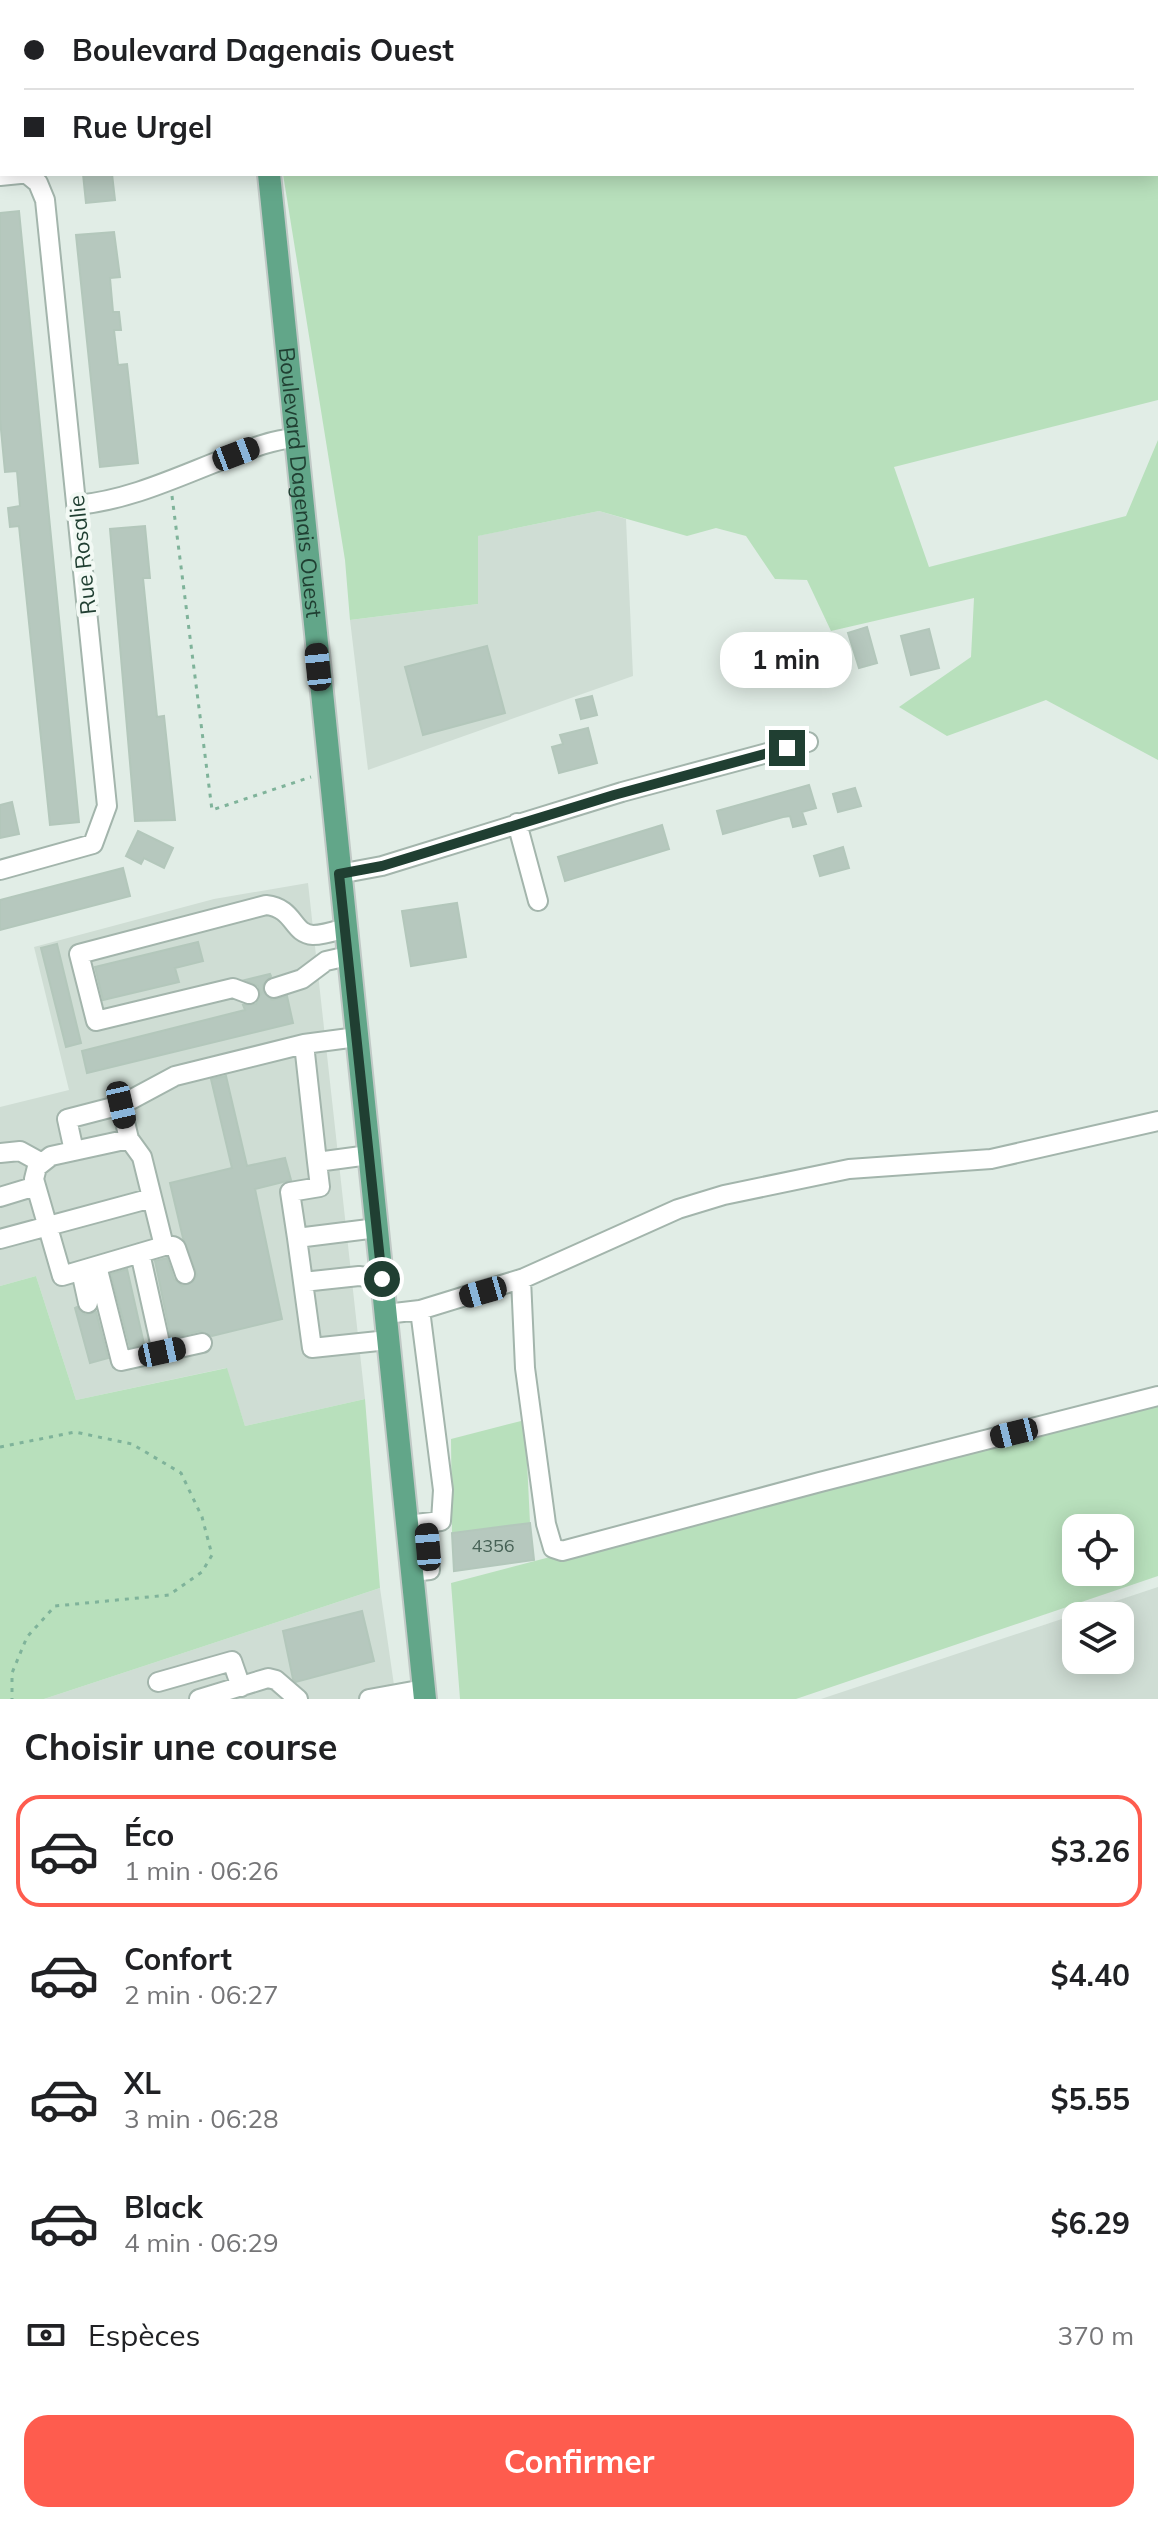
<!DOCTYPE html>
<html lang="fr">
<head>
<meta charset="utf-8">
<style>
	:root { --surface:#fff; --page:#f6f6f6; --text:#202124; --muted:#757577; --line:#e0e0e0; --accent:#fe5c4e }
	body { margin:0; font-family:Mulish,sans-serif; background:var(--page); color:var(--text); height:100vh; display:flex; flex-direction:column; font-size:30px; white-space:nowrap }
	* { box-sizing:border-box; margin:0 }
	p { font-size:26px; color:var(--muted) }
	.icon { flex:none; width:44px; height:44px; fill:none; stroke:currentColor; stroke-width:2; stroke-linecap:round; stroke-linejoin:round }
	.map { position:relative; height:1699px; overflow:hidden }
	.side { display:flex; flex-direction:column; background:var(--surface); flex:1 }
	.side>* { flex:none }
	.top-card { position:absolute; left:0px; top:0px; width:1158px; height:176px; box-shadow:0 4px 20px #0003; display:grid; align-content:center; height:176px; padding:0 24px; background:var(--surface) }
	.tools { position:absolute; left:1062px; top:1514px; display:grid; gap:16px }
	.tools a { display:grid; place-items:center; width:72px; height:72px; border-radius:16px; background:var(--surface); box-shadow:0 4px 20px #0003; font-size:40px }
	.end { position:absolute; width:36px; height:36px; margin:-18px; border:10px solid #203f32; background:#fff; box-shadow:0 0 0 4px #fff }
	.from { border-radius:50% }
	.bubble { position:absolute; height:56px; border-radius:24px; background:var(--surface); box-shadow:0 4px 20px #0003; font-size:26px; font-weight:700; line-height:56px; text-align:center }
	.car { position:absolute; width:24px; height:48px; margin:-24px -12px; border-radius:10px; box-shadow:0 0 6px 2px #0007; background:linear-gradient(#222 24%,#8ab4d8 0 40%,#222 0 76%,#8ab4d8 0 86%,#222 0) }
	.top-card b { display:flex; align-items:center; gap:28px; height:76px; font-size:30px }
	.top-card b+b { border-top:2px solid var(--line) }
	.top-card i { width:20px; height:20px; background:var(--text) }
	ul { padding:0; list-style:none }
	li { display:flex; align-items:center; gap:24px; height:112px; margin:0 16px 12px; padding:0 8px; border:4px solid transparent; border-radius:24px }
	li div { flex:1 }
	li b { display:block; font-size:30px }
	li em { font-style:normal; font-weight:700 }
	li.on { border-color:var(--accent) }
	li>.icon { width:72px; height:72px; stroke-width:1.5 }
	h2 { padding:0 24px; font-size:36px; line-height:96px }
	.pay { display:flex; align-items:center; gap:20px; height:88px; padding:0 24px; font-size:30px }
	.pay p { margin-inline-start:auto }
	.cta { display:flex; gap:16px; margin-top:auto; padding:16px 24px }
	.cta a { flex:1; height:92px; border-radius:24px; background:var(--accent); color:#fff; font-size:32px; font-weight:700; line-height:92px; text-align:center }
	.map>svg:first-child { display:block }
	.built { fill:#cfddd4; fill-rule:evenodd }
	.green { fill:#b8e0bc; fill-rule:evenodd }
	.building { fill:#b6c8be; stroke:#b3c7bb; stroke-width:2 }
	.lines { fill:none; stroke-linecap:round; stroke-linejoin:round }
	.minor-casing { stroke:#a3b5ac; stroke-width:22 }
	.major-casing { stroke:#c1c9c6; stroke-width:26 }
	.path { stroke:#7fb39a; stroke-width:3; stroke-dasharray:4 6; stroke-linecap:butt }
	.minor { stroke:#fff; stroke-width:18 }
	.major { stroke:#62a689; stroke-width:22 }
	.route { stroke:#203f32; stroke-width:10 }
	.labels { text-anchor:middle; stroke-width:8; stroke-linejoin:round; paint-order:stroke }
	.number-label { font-size:18px; fill:#466155 }
	.street-label { font-size:22px; fill:#203f32; stroke:#f2f9f4 }
</style>
</head>
<body>
<div class="map">
<svg width="1158" height="1699" viewBox="0 0 1158 1699">
	<rect width="100%" height="100%" fill="#e1ede6"/>
	<!-- built -->
	<path class="built" d="M599 511 626 519 633 676 368 770 350 620 478 604 477 536Z
		M308 883 365 1399 245 1426 226 1368 76 1400 36 1276 0 1286V1107L69 1090 34 947 214 899Z
		M1158 1587V1699H821ZM1076 1616H1120V1660H1076Z
		M380 1588 396 1699H44Z"/>
	<!-- green -->
	<path class="green" d="M276 0H1158V400L894 467 929 567 1126 516 1158 440V760L1046 700 947 736 899 707 971 657 974 598 831 631 807 580 775 579 746 536 716 528 687 536 599 511 478 536V604L350 620 345 560 283 174H1156V2Z
		M36 1276 76 1400 227 1368 245 1426 365 1399 380 1588 44 1699H0V1286Z
		M1158 1398V1576L796 1699H460L451 1583ZM1076 1528H1120V1572H1076Z
		M525 1420 530 1523 452 1533 451 1439Z"/>
	<!-- building -->
	<path class="building" d="M83 174H112L115 200 86 203Z
		M19 211 79 822 50 825 19 526 10 527 8 508 20 506 17 471 5 472 0 419V213Z
		M114 232 120 277 110 278 113 312H119L121 330H114L118 365 127 364 138 463 100 467 76 235Z
		M145 526 150 578H143L157 717 164 716 175 820 135 821 110 529Z
		M867 627 877 663 859 668 848 633Z
		M929 629 939 668 911 675 901 636Z
		M487 646 505 713 423 735 405 667Z
		M592 696 597 715 581 719 576 700Z
		M588 728 597 763 559 773 552 747 563 744 560 735Z
		M809 785 816 808 802 812 806 824 793 827 790 816 783 817 723 834 717 811Z
		M855 788 861 806 838 812 833 794Z
		M12 802 19 834 0 838V805Z
		M662 825 669 849 565 881 558 857Z
		M138 831 173 848 164 868 144 858 141 864 126 856Z
		M843 847 849 868 820 876 814 856Z
		M123 868 130 896 0 930V900Z
		M457 903 466 957 411 966 402 911Z
		M198 942 203 961 175 968 179 982 103 1000 95 967Z
		M57 944 81 1043 66 1047 41 948Z
		M270 974 271 976 263 985V992L272 1000 287 996 293 1023 87 1073 82 1051 245 1010 243 1005 256 1004 261 993 258 986 245 980Z
		M226 1076 247 1166 285 1158 291 1180 255 1189 282 1319 212 1336 200 1331 171 1338 155 1261 167 1258 174 1279 182 1286 193 1282 197 1275 183 1238 170 1183 232 1168 211 1079Z
		M127 1269 144 1344 130 1347 111 1274Z
		M77 1307 85 1315 96 1312 108 1358 90 1363 75 1308Z
		M530 1523 534 1560 454 1571 452 1533Z
		M362 1611 374 1661 296 1682 293 1679 283 1631Z"/>
	<g class="lines">
		<!-- minor casing -->
		<g class="minor-casing">
			<path id="minor" d="M0 176 20 174
				M77 505C129 500 175 478 224 459 247 450 270 440 295 438
				M517 823 538 901
				M0 870 93 844 107 806 45 200 38 183 27 174
				M339 874 382 866 622 792 808 742
				M274 988 302 979 326 961 348 956
				M249 994 233 988 96 1021 79 954 266 905C295 908 292 934 313 935 324 935 335 931 345 928
				M304 1044 317 1162 369 1155
				M121 1105 129 1139 142 1157 164 1246 62 1276 34 1179 37 1167 51 1156 129 1139
				M74 1151 67 1119 121 1105 175 1076 304 1044 357 1037
				M0 1153 20 1151 40 1162
				M317 1162 320 1187 290 1192 297 1238 377 1228
				M0 1197 36 1186
				M297 1238 312 1348 388 1340
				M0 1239 152 1198
				M164 1246H173L176 1248 185 1274
				M140 1253 162 1352
				M97 1266 121 1361 202 1343
				M81 1271 88 1303
				M521 1279 525 1368 546 1524 553 1548 562 1551 820 1482 1158 1396
				M303 1282 359 1276 382 1279
				M420 1310 524 1278 678 1209 724 1195 849 1169 991 1159 1158 1121
				M386 1314 420 1310 443 1490 441 1521 407 1525
				M412 1572 430 1570 426 1523
				M158 1682 232 1661 241 1687
				M199 1699 268 1678 276 1680 298 1699
				M369 1699 424 1689"/>
		</g>
		<!-- major casing -->
		<g class="major-casing">
			<g id="major">
				<path d="M250 0 251 2"/>
				<path id="s1" d="M269 174 425 1699"/>
			</g>
		</g>
		<!-- path -->
		<path class="path" d="M172 496 212 810 311 777
			M0 1447 75 1432 132 1444 181 1473 202 1517 212 1555 202 1572 169 1595 55 1606 27 1637 12 1673V1699"/>
		<!-- minor -->
		<use href="#minor" class="minor"/>
		<!-- major -->
		<use href="#major" class="major"/>
	</g>
	<g class="lines">
		<!-- route -->
		<path class="route" d="M382 1279 339 874 382 866 614 795 787 748"/>
	</g>
	<g class="labels">
		<!-- number labels -->
		<g class="number-label">
			<text x="493" y="1552">4356</text>
		</g>
		<!-- street labels -->
		<g class="street-label">
			<text dy="8" stroke="none"><textPath href="#s1" startOffset="310">Boulevard Dagenais Ouest</textPath></text>
			<text transform="translate(82 555) rotate(-96)" y="8">Rue Rosalie</text>
		</g>
	</g>
</svg>
<div class="tools">
<a><svg class="icon" aria-label="locate" viewBox="0 0 24 24"><circle cx="12" cy="12" r="6"/><path d="M12 2v4M12 18v4M2 12h4M18 12h4"/></svg></a>
<a><svg class="icon" aria-label="layers" viewBox="0 0 24 24"><path d="M12 4l9 5-9 5-9-5zM3 14l9 5 9-5"/></svg></a>
</div>
<i class="end from" style="left:382px;top:1279px"></i>
<i class="end" style="left:787px;top:748px"></i>
<div class="bubble" style="left:720px;top:632px;width:132px">1 min</div>
<i class="car" style="left:236px;top:454px;rotate:69deg"></i>
<i class="car" style="left:318px;top:667px;rotate:354deg"></i>
<i class="car" style="left:121px;top:1105px;rotate:167deg"></i>
<i class="car" style="left:483px;top:1292px;rotate:254deg"></i>
<i class="car" style="left:162px;top:1352px;rotate:78deg"></i>
<i class="car" style="left:1014px;top:1433px;rotate:256deg"></i>
<i class="car" style="left:428px;top:1547px;rotate:355deg"></i>
<div class="top-card">
<b><i class="from"></i>Boulevard Dagenais Ouest</b>
<b><i></i>Rue Urgel</b>
</div>
</div>
<section class="side">
<h2>Choisir une course</h2>
<ul>
<li class="on"><svg class="icon" aria-label="car" viewBox="0 0 24 24"><path d="M5 17H2v-5l4-1 3-4h7l3 4 3 1v5h-3M9 17h6M6 11h13"/><circle cx="7" cy="17" r="2"/><circle cx="17" cy="17" r="2"/></svg><div><b>Éco</b><p>1 min · 06:26</p></div><em>$3.26</em></li>
<li><svg class="icon" aria-label="car" viewBox="0 0 24 24"><path d="M5 17H2v-5l4-1 3-4h7l3 4 3 1v5h-3M9 17h6M6 11h13"/><circle cx="7" cy="17" r="2"/><circle cx="17" cy="17" r="2"/></svg><div><b>Confort</b><p>2 min · 06:27</p></div><em>$4.40</em></li>
<li><svg class="icon" aria-label="car" viewBox="0 0 24 24"><path d="M5 17H2v-5l4-1 3-4h7l3 4 3 1v5h-3M9 17h6M6 11h13"/><circle cx="7" cy="17" r="2"/><circle cx="17" cy="17" r="2"/></svg><div><b>XL</b><p>3 min · 06:28</p></div><em>$5.55</em></li>
<li><svg class="icon" aria-label="car" viewBox="0 0 24 24"><path d="M5 17H2v-5l4-1 3-4h7l3 4 3 1v5h-3M9 17h6M6 11h13"/><circle cx="7" cy="17" r="2"/><circle cx="17" cy="17" r="2"/></svg><div><b>Black</b><p>4 min · 06:29</p></div><em>$6.29</em></li>
</ul>
<div class="pay"><svg class="icon" aria-label="cash" viewBox="0 0 24 24"><path d="M3 7h18v10H3z"/><circle cx="12" cy="12" r="2"/></svg>Espèces<p>370 m</p></div>
<div class="cta"><a>Confirmer</a></div>
</section>
</body>
</html>
